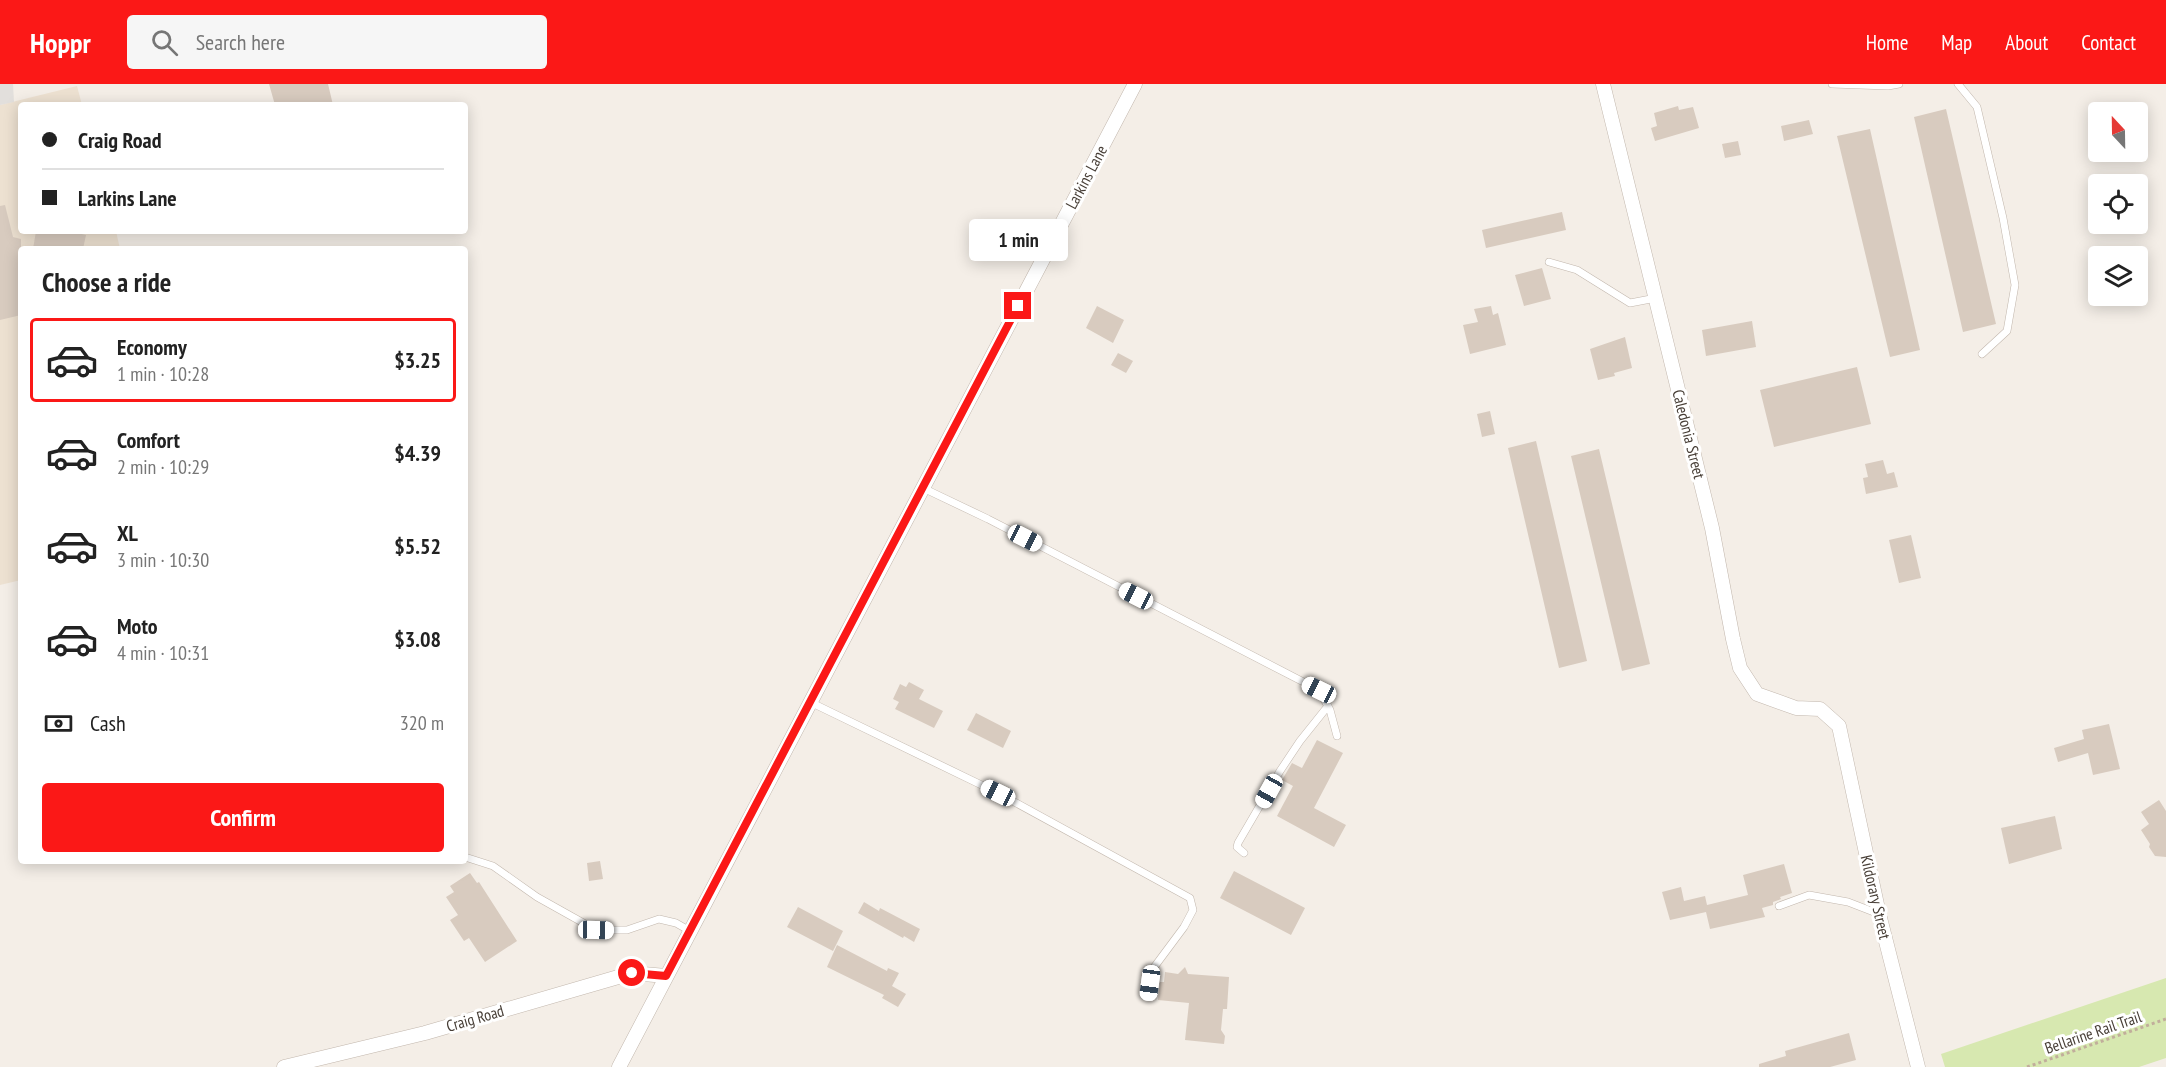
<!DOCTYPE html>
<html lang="en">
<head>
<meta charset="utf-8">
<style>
	:root { --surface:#fff; --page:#f6f6f6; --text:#222; --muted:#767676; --line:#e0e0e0; --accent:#fb1817 }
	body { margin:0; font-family:"PT Sans Narrow",sans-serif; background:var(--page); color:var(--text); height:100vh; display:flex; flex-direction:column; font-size:22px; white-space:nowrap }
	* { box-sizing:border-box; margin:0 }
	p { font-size:20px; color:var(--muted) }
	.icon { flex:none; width:33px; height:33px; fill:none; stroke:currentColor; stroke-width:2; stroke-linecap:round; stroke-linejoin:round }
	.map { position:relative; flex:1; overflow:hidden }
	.sheet { position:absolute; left:18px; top:162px; width:450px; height:618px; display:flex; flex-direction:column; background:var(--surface); border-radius:6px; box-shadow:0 3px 15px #0003 }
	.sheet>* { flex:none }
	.guide { position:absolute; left:18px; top:18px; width:450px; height:132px; border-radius:6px; box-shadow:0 3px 15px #0003; display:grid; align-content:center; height:132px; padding:0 24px; background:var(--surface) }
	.needle { width:39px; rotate:338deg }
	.buttons { position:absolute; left:2088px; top:18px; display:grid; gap:12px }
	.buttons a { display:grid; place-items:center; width:60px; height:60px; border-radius:6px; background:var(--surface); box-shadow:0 3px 15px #0003; font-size:30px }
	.end { position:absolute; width:27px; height:27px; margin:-14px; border:8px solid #fb1817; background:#fff; box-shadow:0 0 0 3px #fff }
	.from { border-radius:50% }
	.bubble { position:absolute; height:42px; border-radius:6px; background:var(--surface); box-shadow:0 3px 15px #0003; font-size:20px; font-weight:800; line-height:42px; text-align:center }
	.car { position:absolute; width:18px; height:36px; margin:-18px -9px; border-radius:8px; box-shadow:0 0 4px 2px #0007; background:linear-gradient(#fff 24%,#345 0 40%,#fff 0 76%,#345 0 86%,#fff 0) }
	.guide b { display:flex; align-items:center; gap:21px; height:57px; font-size:22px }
	.guide b+b { border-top:2px solid var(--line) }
	.guide i { width:15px; height:15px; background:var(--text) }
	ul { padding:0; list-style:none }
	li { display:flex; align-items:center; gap:18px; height:84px; margin:0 12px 9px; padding:0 12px; border:3px solid transparent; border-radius:6px }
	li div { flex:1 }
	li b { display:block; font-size:22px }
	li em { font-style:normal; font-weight:800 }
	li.active { border-color:var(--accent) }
	li>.icon { width:54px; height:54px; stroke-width:1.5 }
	h2 { padding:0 24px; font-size:27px; line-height:72px }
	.pay { display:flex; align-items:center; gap:15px; height:66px; padding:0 24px; font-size:22px }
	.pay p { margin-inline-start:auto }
	.cta { display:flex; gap:12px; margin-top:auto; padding:12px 24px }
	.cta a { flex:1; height:69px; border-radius:6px; background:var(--accent); color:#fff; font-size:24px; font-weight:800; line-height:69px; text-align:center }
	header { display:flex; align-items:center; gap:36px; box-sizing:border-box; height:84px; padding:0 30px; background:var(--accent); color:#fff }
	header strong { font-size:28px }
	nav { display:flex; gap:33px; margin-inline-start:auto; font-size:21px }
	.search { width:420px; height:54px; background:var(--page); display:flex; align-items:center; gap:15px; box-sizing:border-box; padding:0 21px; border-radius:6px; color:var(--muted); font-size:22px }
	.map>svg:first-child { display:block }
	.education { fill:#ede1d1 }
	.green { fill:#d7e8b0 }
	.parking { fill:#e2dfdc }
	.building { fill:#d8cbbf }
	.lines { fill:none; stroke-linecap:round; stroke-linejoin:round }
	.lane-casing { stroke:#c2b7ad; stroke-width:8 }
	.street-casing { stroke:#c2b7ad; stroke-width:15 }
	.path { stroke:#c1ae9b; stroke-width:3; stroke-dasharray:3 3; stroke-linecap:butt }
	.lane { stroke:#fff; stroke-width:7 }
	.street { stroke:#fff; stroke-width:14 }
	.route { stroke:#fb1817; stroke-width:8 }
	.labels { text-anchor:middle; stroke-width:6; stroke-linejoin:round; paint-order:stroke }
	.street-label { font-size:16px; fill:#473e36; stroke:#fff }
</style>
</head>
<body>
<header>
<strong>Hoppr</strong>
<div class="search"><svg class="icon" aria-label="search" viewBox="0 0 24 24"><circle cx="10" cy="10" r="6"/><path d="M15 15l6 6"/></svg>Search here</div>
<nav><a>Home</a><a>Map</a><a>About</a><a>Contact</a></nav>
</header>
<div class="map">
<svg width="2166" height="983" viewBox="0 0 2166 983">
	<rect width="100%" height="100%" fill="#f4eee7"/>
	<!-- education -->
	<path class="education" d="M77 2 82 21H21V147H116L120 165H21V496L0 501V21Z"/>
	<!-- green -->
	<path class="green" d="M2166 894V974L2139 983H1945L1941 970Z"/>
	<!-- parking -->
	<path class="parking" d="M0 0H13L14 18 0 21Z"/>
	<!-- building -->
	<path class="building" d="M269 0H328L333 21H275Z
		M1678 22 1679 26 1693 23 1699 44 1655 57 1651 44 1657 42 1654 29Z
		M1946 25 1996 240 1963 248 1914 33Z
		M1809 36 1813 50 1784 57 1781 42Z
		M1870 45 1920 266 1890 273 1837 52Z
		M1738 57 1741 71 1725 74 1722 60Z
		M5 121 13 153 21 155V231L0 236V122Z
		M1562 128 1566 146 1486 164 1482 146Z
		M36 147H68L86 151 83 165H33Z
		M1542 184 1551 215 1524 222 1515 191Z
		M1097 222 1124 236 1113 259 1086 244Z
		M1491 222 1493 231 1498 229 1506 261 1470 270 1463 241 1478 238 1474 225Z
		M1752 237 1756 263 1706 272 1702 246Z
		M1625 253 1632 284 1614 289 1615 292 1598 296 1590 265Z
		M1118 269 1133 277 1126 289 1111 281Z
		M1857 283 1871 340 1774 363 1760 306Z
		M1490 327 1495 350 1482 353 1477 330Z
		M1536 357 1587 577 1559 584 1508 364Z
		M1599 365 1650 580 1622 587 1571 372Z
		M1883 376 1887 390 1894 388 1898 403 1866 410 1863 394 1868 393 1865 380Z
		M1911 451 1921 494 1899 499 1889 456Z
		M909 598 924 606 919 615 943 627 934 644 895 625 899 618 893 615 900 600 906 603Z
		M976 629 1011 647 1003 664 967 646Z
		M2109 640 2120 685 2093 691 2088 669 2058 678 2054 664 2084 655 2082 646Z
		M1317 656 1343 669 1314 724 1346 741 1334 763 1277 732 1293 702 1282 696 1292 679 1302 684Z
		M2159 716 2166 727V773L2155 772 2149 763 2150 760 2141 746 2149 740 2141 728Z
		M2055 732 2062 765 2009 780 2001 744Z
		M600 777 603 795 589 797 587 779Z
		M1784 780 1792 809 1780 813 1781 815 1773 818V821L1762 824 1765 833 1710 845 1706 828 1670 836 1662 808 1681 803 1684 817 1705 812 1707 821 1748 811 1743 791Z
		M1234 787 1305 824 1291 851 1220 814Z
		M470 789 477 799 479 798 517 857 485 878 469 854 464 857 450 836 458 831 446 813 454 808 450 802Z
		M864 818 879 827 880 824 920 845 914 858 904 852 903 854 858 829Z
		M798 823 843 847 833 867 787 843Z
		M837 861 887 887 888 884 899 889 892 902 906 910 898 923 882 914 884 911 827 883Z
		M1185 883 1188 890 1229 893 1227 925H1223L1221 946 1225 952 1224 960 1185 956 1189 919 1158 916 1160 898H1164L1165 888 1178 890Z
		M1849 949 1856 976 1830 983H1759V980L1786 972 1785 967Z"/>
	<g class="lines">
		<!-- lane casing -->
		<g class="lane-casing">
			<path id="lane" d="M1832 0 1888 2 1899 0
				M1958 0 1977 23 2003 134 2015 201 2007 247 1982 270
				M1549 178 1577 186 1630 219 1656 214
				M923 404 988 435 1319 606 1330 626 1337 652
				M810 618 998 709 1190 814 1193 826 1184 843 1152 886 1148 912
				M1244 769 1237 763 1238 759 1280 687 1300 657 1328 622
				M465 773 493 782 537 813 596 846H627L659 835 676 839 690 847
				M1779 822 1809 811 1848 818 1879 830"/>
		</g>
		<!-- street casing -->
		<g class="street-casing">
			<path id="street" d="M1603 0 1712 444 1733 555 1740 584 1757 610 1796 624 1820 625 1839 642 1879 830 1918 983
				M284 983 425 949 632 889 666 892
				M619 983 1135 0"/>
		</g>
		<!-- path -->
		<path class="path" d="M2027 983 2166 935"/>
		<!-- lane -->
		<use href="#lane" class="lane"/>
		<!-- street -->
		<use href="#street" class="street"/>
	</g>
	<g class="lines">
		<!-- route -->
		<path class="route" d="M632 889 666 892 1018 222"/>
	</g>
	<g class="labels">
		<!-- street labels -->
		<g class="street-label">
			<text transform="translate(1086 93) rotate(-62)" y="6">Larkins Lane</text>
			<text transform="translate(1689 350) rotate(76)" y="6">Caledonia Street</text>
			<text transform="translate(1876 813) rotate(77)" y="6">Kildorary Street</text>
			<text transform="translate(475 934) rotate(-16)" y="6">Craig Road</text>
			<text transform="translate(2093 948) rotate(-19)" y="6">Bellarine Rail Trail</text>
		</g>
	</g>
</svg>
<div class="buttons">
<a><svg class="needle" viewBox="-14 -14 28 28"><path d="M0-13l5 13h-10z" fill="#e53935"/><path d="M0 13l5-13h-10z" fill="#767676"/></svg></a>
<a><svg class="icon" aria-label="locate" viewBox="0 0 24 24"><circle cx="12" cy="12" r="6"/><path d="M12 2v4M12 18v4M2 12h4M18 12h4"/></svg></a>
<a><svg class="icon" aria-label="layers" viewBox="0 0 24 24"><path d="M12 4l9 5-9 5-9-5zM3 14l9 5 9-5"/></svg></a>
</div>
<i class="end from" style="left:632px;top:889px"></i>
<i class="end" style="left:1018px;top:222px"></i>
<div class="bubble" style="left:969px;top:135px;width:99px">1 min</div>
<i class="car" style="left:1025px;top:454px;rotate:117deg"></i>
<i class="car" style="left:1136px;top:512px;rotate:297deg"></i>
<i class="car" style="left:1319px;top:606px;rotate:296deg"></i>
<i class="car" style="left:1269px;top:707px;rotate:209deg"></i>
<i class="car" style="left:998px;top:709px;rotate:296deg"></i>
<i class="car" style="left:596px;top:846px;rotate:91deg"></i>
<i class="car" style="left:1150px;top:899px;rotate:188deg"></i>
<div class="guide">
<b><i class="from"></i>Craig Road</b>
<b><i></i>Larkins Lane</b>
</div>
<section class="sheet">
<h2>Choose a ride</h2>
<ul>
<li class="active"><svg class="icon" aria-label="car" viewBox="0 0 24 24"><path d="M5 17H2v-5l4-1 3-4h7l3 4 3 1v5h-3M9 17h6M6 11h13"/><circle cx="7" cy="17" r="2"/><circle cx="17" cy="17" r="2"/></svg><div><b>Economy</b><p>1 min · 10:28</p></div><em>$3.25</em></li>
<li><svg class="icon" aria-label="car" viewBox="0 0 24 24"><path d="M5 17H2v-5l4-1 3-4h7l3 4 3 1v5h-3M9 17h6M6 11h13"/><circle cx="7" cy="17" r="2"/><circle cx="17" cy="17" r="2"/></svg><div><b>Comfort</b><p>2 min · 10:29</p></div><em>$4.39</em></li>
<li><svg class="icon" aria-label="car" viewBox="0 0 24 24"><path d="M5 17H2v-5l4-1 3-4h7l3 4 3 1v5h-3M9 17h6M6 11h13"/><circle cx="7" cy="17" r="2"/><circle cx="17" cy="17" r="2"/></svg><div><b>XL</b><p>3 min · 10:30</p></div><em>$5.52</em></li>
<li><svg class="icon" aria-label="car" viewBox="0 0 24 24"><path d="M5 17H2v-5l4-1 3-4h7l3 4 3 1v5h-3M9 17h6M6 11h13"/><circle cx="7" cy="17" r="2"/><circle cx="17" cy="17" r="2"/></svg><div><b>Moto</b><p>4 min · 10:31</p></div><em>$3.08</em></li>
</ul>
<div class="pay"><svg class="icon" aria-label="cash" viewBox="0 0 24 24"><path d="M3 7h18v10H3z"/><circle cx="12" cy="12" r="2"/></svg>Cash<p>320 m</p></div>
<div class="cta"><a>Confirm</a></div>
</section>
</div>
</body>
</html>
